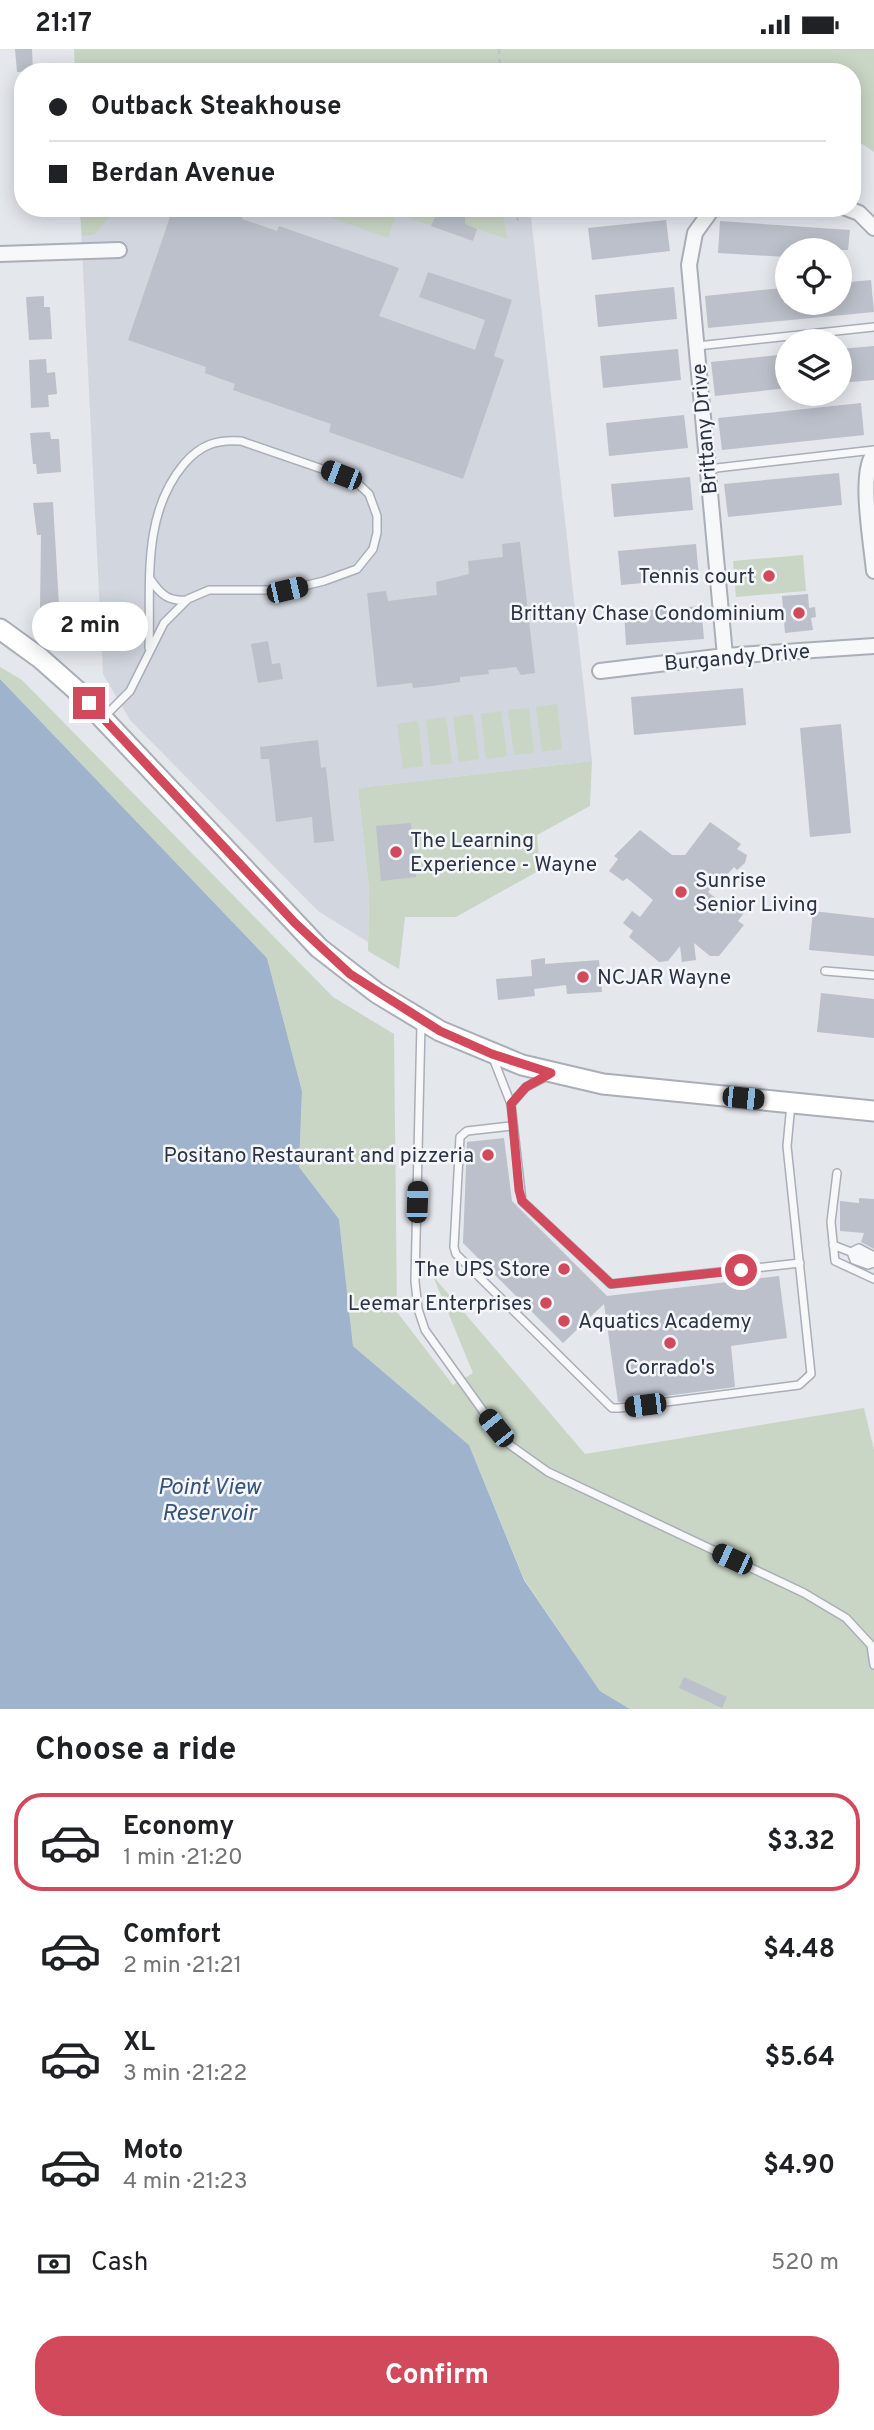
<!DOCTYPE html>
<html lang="en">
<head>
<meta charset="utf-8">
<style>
	:root { --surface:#fff; --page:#f2f2f2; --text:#202124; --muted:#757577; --line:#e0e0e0; --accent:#d1495b }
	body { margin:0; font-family:Overpass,sans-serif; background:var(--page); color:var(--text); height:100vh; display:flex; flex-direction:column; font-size:26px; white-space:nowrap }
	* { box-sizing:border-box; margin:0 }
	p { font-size:23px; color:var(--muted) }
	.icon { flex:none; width:38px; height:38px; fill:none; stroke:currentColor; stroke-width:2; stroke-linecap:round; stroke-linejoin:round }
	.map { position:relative; height:1660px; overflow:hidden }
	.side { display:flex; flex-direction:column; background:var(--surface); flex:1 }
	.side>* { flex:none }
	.guide { position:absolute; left:14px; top:14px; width:847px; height:154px; border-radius:28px; box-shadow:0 4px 18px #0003; display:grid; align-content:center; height:154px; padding:0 35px; background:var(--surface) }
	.fabs { position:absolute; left:775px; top:189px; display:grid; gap:14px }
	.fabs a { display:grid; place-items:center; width:77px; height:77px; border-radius:50%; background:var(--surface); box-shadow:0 4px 18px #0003; font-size:35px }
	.end { position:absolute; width:32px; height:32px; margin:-16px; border:9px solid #d1495b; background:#fff; box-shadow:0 0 0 4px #fff }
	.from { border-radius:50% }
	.bubble { position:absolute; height:49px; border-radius:24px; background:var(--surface); box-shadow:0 4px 18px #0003; font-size:23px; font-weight:700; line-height:49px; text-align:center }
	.car { position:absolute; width:21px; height:42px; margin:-21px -10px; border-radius:9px; box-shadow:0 0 5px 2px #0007; background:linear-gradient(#222 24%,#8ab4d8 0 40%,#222 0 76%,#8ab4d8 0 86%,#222 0) }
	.guide b { display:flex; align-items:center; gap:24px; height:66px; font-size:26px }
	.guide b+b { border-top:2px solid var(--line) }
	.guide i { width:18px; height:18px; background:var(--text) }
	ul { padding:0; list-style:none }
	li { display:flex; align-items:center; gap:21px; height:98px; margin:0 14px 10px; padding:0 21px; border:4px solid transparent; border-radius:28px }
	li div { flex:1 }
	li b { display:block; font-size:26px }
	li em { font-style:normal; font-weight:700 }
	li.current { border-color:var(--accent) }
	li>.icon { width:63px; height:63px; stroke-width:1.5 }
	h2 { padding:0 35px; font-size:32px; line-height:84px }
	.pay { display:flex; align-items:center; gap:18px; height:77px; padding:0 35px; font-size:26px }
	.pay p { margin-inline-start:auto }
	.primary-button { display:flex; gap:14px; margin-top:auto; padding:14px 35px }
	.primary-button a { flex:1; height:80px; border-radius:28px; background:var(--accent); color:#fff; font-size:28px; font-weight:700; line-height:80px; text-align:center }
	.status { display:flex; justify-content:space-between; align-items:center; height:49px; padding:0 35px; background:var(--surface); direction:ltr }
	.status svg { height:19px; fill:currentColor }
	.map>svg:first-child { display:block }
	.built { fill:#d2d6de }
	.green { fill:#c9d6c5 }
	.water { fill:#9fb4cc }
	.building { fill:#bbc0ca }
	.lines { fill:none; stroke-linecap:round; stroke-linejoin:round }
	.service-casing { stroke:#a9aeb7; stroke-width:10 }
	.minor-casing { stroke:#a9aeb7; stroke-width:18 }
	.secondary-casing { stroke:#a9aeb7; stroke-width:23 }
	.path { stroke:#c2c5cb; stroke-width:2.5; stroke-dasharray:5 5; stroke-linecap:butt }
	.service { stroke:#f7f8fa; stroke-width:7 }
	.minor { stroke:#f7f8fa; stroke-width:14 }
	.secondary { stroke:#fff; stroke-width:19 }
	.route { stroke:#d1495b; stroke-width:9 }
	.poi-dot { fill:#d1495b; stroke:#f4f6f9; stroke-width:2.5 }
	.labels { text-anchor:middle; stroke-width:5; stroke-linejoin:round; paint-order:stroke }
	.street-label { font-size:21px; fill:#2b3445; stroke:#f4f6f9 }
	.poi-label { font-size:21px; fill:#2b3445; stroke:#f4f6f9; text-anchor:end }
	.water-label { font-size:23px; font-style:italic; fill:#34527a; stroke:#f4f6f9 }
</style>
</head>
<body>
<div class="status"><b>21:17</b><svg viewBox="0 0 49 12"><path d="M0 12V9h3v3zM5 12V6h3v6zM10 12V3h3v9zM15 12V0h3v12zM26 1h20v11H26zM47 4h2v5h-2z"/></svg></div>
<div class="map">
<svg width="874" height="1660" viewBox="0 0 874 1660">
	<rect width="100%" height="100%" fill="#e4e7ec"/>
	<!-- built -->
	<path class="built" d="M80 159H530L592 712 358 739 369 840 368 893 318 862 130 671 103 625Z"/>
	<!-- green -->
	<path class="green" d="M74 0H874V103L852 88V23H75Z
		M80 159H117L94 186 82 187Z
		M305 159H502L507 190 435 165 431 176 396 165 388 189Z
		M803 506 806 542 736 548 733 512Z
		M0 618 22 631 333 948 394 985 397 1263 453 1336 473 1324 433 1227 585 1405 864 1359 874 1401V1660H630L600 1642 524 1530 469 1396 353 1297 339 1170 299 1118 302 1042 267 909 0 630Z
		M557 655 562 700 542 703 536 658Z
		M529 659 534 704 514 706 508 661Z
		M501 662 507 707 486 710 481 665Z
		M473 665 479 710 459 713 453 668Z
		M446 668 452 714 431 716 426 671Z
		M418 672 423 717 403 720 397 675Z
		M592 712 590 757 537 786 540 821 456 868H405L399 920 368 902 369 840 358 739Z"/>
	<!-- water -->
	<path class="water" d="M0 630 267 909 302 1042 299 1118 339 1170 353 1297 469 1396 524 1531 600 1642 630 1660H0Z"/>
	<!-- building -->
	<path class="building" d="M15 0H32L33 23H17Z
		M173 159H245L242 170 277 182 279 177 399 219 379 267 475 301 485 271 419 248 428 223 512 251 494 307 504 311 463 430 329 383 331 375 233 341 235 335 205 324 206 318 128 291Z
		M446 159H465V175L477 180 473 192 431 177 436 165 446 168Z
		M666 171 670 202 592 211 588 179Z
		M720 172 850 181 848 201H788V208L718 204Z
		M871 231 874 263 708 279 705 247 782 239 784 254H840V234Z
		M674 238 677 270 598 278 595 246Z
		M44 247V258H50L52 290 29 291 26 248Z
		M874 297V331L840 334V300Z
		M678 300 681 331 603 339 600 307Z
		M788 305V339L715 347 711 313Z
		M46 310 47 324 55 323 57 345 48 346 49 358 31 359 29 311Z
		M861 354 864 386 722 401 718 369Z
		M684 366 688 399 609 407 606 374Z
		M50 383 51 390H59L61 423 37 425 36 415H33L30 384Z
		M839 424 842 456 728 468 724 435Z
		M690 428 693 461 614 468 611 435Z
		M53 453 59 556H71L74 581 50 578V572H44L43 559H40L41 486H37L33 454Z
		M520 493 535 624 521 626 516 618 488 621 489 625 460 628V633L432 637 413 639 412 634 377 638 367 544 386 542 388 552 437 546 436 533 469 525 468 512 503 508 502 495Z
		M696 495 699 529 621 536 618 502Z
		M808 545 809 559 815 558 816 568 811 569 813 581 785 584 782 547Z
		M701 557 704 590 626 596 624 563Z
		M268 592 272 615 280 614 283 630 258 634 251 595Z
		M743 639 746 676 634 686 631 648Z
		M841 675 851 784 810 788 800 679Z
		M318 691 321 719 326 718 334 792 314 794 312 768 276 773 269 710H261L260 698Z
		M710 773 741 795 737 800 747 806 745 814 737 821 734 818 723 830 720 828 708 843 728 859 734 851 746 861 738 872 744 876 719 907H710L694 894 696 911 682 913 680 897 668 912 659 913 629 888 633 882 623 874 632 862 640 868 653 851 627 829 623 832 609 822 618 810 614 807 640 781 672 806H685Z
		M411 774 416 828 381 832 376 777Z
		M813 862 874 869V907L809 901Z
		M545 909V915L599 911 602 943 567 945 566 936 534 940 535 947 498 951 496 930 532 927 531 911Z
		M821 944 874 950V989L817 983Z
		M504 1089 512 1152 607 1247 779 1227 787 1289 731 1297 735 1338 618 1353 604 1255 563 1294 463 1194 467 1093Z
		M859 1149 874 1150V1200L861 1193 864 1184 840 1182V1152L859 1154Z
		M684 1628 727 1648 722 1659 679 1639Z"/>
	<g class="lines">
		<!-- service casing -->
		<g class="service-casing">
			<path id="service" d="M697 297 874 278
				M708 420 874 401
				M151 531C160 545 169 553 187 551
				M104 668 130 642 164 574 188 550 209 541H287L324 532 357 520 373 500 377 484V467L369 445 354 431 241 392C217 390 200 396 184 415 141 466 151 535 149 599
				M825 922 874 926
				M421 975 415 1232 418 1260 425 1281 483 1362 510 1396 548 1423 804 1544 846 1569 871 1596 874 1616
				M493 1009 511 1055 522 1152 611 1235 800 1214
				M511 1055 526 1038 549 1026
				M511 1077 467 1082 460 1088 454 1198 456 1205 612 1359H619L799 1336 811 1325 787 1097 791 1055
				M837 1124 831 1173 835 1212 874 1230
				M833 1196 874 1212
				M851 1203 854 1211 868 1216 874 1214
				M851 1203 859 1199 874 1207"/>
		</g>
		<!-- minor casing -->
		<g class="minor-casing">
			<path id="minor" d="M713 159 695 184 689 216 725 607
				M846 159 859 164 874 179
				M0 205 119 201
				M874 405C858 422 872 498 874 522
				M600 622 725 607 874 597"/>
		</g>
		<!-- secondary casing -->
		<g class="secondary-casing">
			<path id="secondary" d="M0 580 40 609 75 640 319 899 377 944 440 982 522 1016 603 1035 874 1062"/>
		</g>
		<!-- path -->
		<path class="path" d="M499 0 500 23
			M515 159 518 172"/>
		<!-- service -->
		<use href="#service" class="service"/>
		<!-- minor -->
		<use href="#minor" class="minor"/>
		<!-- secondary -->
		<use href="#secondary" class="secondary"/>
	</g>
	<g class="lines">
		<!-- route -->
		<path class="route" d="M89 654 295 874 350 925 440 982 492 1005 551 1024 526 1038 511 1055 519 1141 522 1152 611 1235 741 1221"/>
	</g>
	<!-- markers -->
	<g class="poi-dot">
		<circle cx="769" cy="527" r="7"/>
		<circle cx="799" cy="564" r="7"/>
		<circle cx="396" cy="803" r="7"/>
		<circle cx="681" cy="843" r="7"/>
		<circle cx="583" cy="928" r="7"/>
		<circle cx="488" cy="1106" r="7"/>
		<circle cx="564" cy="1220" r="7"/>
		<circle cx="546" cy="1254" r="7"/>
		<circle cx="564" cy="1272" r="7"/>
		<circle cx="670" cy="1294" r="7"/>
	</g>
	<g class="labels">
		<!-- street labels -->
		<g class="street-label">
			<text transform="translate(704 380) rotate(-95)" y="7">Brittany Drive</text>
			<text transform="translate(737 608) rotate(-5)" y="7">Burgandy Drive</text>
		</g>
		<!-- poi labels -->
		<g class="poi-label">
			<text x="755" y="534">Tennis court</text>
			<text x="785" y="571">Brittany Chase Condominium</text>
			<text x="410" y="798" text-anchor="start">The Learning<tspan x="410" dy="24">Experience - Wayne</tspan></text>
			<text x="695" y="838" text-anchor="start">Sunrise<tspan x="695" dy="24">Senior Living</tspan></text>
			<text x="597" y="935" text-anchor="start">NCJAR Wayne</text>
			<text x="474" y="1113">Positano Restaurant and pizzeria</text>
			<text x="550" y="1227">The UPS Store</text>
			<text x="532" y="1261">Leemar Enterprises</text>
			<text x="578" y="1279" text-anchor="start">Aquatics Academy</text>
			<text x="670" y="1325" text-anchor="middle">Corrado's</text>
		</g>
		<!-- water labels -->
		<g class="water-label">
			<text x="209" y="1445">Point View<tspan x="209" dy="26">Reservoir</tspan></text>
		</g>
	</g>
</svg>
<div class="fabs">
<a><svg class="icon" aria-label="locate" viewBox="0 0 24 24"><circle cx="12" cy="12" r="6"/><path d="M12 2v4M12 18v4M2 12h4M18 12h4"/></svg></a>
<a><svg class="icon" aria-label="layers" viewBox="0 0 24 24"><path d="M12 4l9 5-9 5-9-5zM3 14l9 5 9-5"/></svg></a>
</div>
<i class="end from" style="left:741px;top:1221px"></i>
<i class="end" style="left:89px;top:654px"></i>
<div class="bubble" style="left:32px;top:553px;width:116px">2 min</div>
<i class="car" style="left:341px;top:426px;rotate:291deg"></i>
<i class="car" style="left:287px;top:541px;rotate:77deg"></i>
<i class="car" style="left:743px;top:1049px;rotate:96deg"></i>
<i class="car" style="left:417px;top:1153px;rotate:2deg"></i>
<i class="car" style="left:645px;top:1356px;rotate:263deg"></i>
<i class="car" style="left:496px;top:1379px;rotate:321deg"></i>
<i class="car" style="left:732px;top:1510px;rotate:295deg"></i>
<div class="guide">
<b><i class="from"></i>Outback Steakhouse</b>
<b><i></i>Berdan Avenue</b>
</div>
</div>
<section class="side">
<h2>Choose a ride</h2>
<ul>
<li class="current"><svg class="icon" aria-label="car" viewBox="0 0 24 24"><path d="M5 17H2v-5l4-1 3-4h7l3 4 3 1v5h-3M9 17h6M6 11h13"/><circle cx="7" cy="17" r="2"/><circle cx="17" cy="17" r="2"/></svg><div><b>Economy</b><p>1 min · 21:20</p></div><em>$3.32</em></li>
<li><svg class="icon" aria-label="car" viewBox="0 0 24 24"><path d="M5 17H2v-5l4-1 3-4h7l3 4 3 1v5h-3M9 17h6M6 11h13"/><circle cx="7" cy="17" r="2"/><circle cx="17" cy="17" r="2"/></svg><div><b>Comfort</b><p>2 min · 21:21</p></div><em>$4.48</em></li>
<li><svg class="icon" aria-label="car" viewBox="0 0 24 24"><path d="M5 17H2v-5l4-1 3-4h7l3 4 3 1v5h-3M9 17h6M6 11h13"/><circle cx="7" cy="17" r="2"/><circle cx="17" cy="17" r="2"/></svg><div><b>XL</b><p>3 min · 21:22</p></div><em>$5.64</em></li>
<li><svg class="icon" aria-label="car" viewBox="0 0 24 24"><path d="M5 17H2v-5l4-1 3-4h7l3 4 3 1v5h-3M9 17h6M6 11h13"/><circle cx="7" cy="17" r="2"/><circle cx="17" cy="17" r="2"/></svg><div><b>Moto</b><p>4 min · 21:23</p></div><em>$4.90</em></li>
</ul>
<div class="pay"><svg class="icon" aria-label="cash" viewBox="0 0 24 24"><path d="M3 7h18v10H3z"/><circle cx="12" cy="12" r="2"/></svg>Cash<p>520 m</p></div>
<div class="primary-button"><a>Confirm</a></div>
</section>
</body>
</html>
